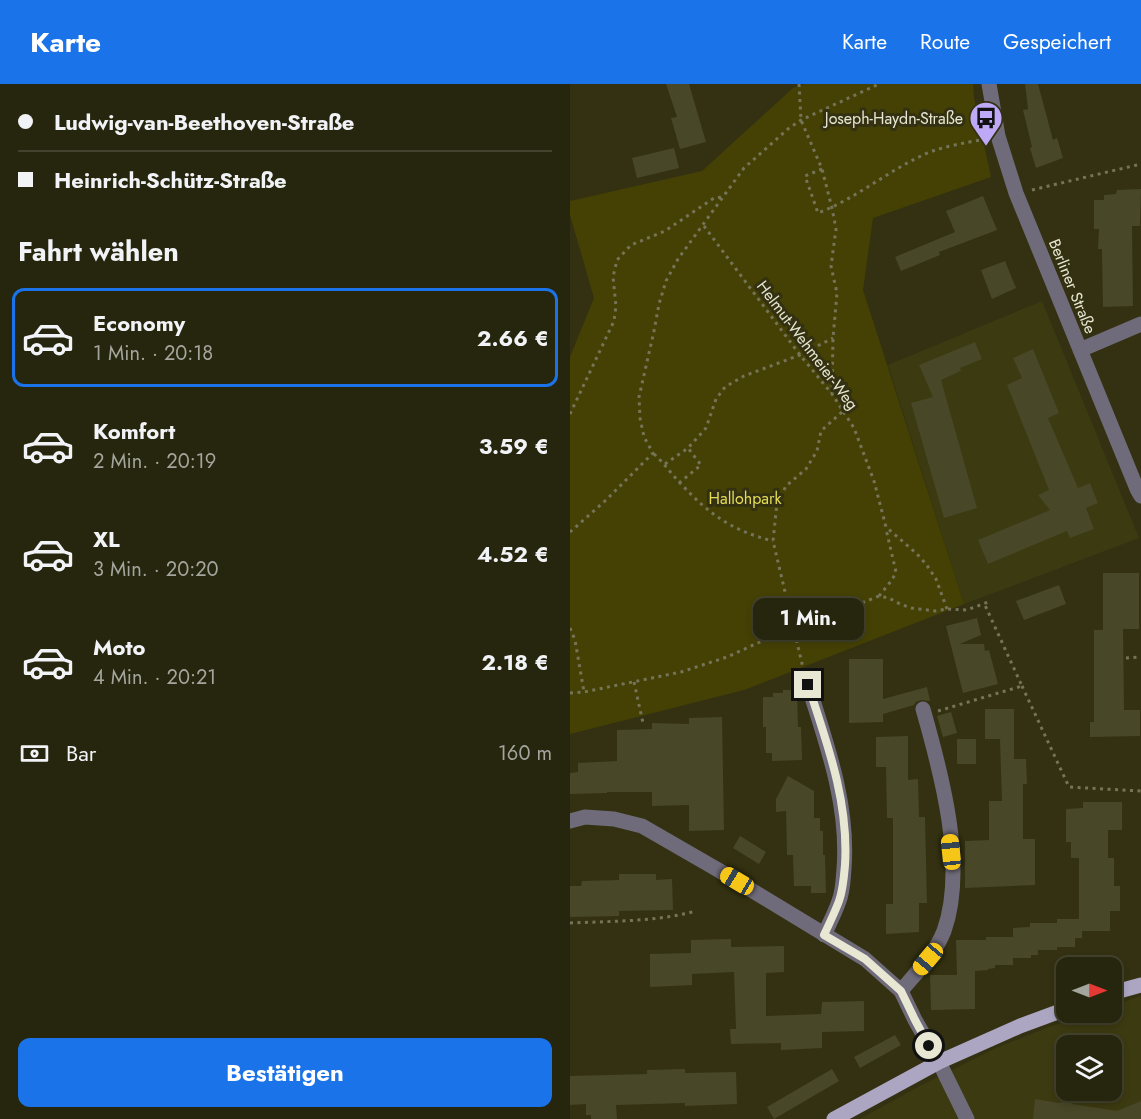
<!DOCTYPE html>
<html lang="de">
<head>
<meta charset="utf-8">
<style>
	:root { --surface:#26250d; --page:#32311b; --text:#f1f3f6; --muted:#a4a59d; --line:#42422e; --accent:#1a73e8 }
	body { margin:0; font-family:Jost,sans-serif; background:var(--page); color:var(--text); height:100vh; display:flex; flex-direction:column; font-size:22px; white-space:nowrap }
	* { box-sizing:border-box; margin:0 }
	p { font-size:20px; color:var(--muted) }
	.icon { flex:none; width:33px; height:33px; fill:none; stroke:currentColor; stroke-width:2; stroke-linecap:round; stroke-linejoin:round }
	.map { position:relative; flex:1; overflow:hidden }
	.side { display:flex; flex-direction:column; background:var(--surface); width:570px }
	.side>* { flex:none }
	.top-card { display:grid; align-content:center; height:132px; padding:0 18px; background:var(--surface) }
	.needle { width:39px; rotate:90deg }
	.buttons { position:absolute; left:486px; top:873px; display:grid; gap:12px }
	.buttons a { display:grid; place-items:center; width:66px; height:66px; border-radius:12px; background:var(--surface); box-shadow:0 3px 9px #0003,0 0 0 2px var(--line); font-size:30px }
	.end { position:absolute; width:27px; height:27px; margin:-14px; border:8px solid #e7e7d4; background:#111; box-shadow:0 0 0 3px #111 }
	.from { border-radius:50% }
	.bubble { position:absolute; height:42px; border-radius:12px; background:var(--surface); box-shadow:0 3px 9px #0003,0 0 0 2px var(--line); font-size:20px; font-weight:700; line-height:42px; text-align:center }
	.car { position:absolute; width:18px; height:36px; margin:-18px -9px; border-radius:8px; box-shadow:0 0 4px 2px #0007; background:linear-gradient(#f5c518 24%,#345 0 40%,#f5c518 0 76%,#345 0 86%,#f5c518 0) }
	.top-card b { display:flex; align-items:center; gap:21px; height:57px; font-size:22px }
	.top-card b+b { border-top:2px solid var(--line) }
	.top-card i { width:15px; height:15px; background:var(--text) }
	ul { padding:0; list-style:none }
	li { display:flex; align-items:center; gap:18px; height:99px; margin:0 12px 9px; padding:0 6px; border:3px solid transparent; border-radius:12px }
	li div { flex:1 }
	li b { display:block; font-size:22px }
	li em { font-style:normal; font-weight:700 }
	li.on { border-color:var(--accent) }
	li>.icon { width:54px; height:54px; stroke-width:1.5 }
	h2 { padding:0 18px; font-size:27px; line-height:72px }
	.pay { display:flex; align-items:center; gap:15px; height:66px; padding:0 18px; font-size:22px }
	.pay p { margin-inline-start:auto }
	.primary-button { display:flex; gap:12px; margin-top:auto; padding:12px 18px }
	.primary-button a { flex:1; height:69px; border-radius:12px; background:var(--accent); color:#fff; font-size:24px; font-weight:700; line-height:69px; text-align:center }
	header { display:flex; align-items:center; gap:36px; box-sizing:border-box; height:84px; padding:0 30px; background:var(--accent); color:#fff }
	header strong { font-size:28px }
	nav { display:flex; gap:33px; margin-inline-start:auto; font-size:21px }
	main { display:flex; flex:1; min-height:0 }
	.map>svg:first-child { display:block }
	.built { fill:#3c3a11; fill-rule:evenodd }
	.green { fill:#454105 }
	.building { fill:#484727 }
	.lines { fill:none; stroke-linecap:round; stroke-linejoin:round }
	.path { stroke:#757458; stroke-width:3; stroke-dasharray:3 4.5; stroke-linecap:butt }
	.minor { stroke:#6f6b7a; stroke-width:15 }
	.major { stroke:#ada6c3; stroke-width:15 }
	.route { stroke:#e7e7d4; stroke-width:8 }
	.labels { text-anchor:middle; stroke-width:6; stroke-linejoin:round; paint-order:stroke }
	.poi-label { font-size:16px; fill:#e7e7d4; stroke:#333111; text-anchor:end }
	.street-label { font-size:16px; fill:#e7e7d4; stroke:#333111 }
	.park-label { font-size:16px; fill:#e5dd58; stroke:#333111 }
</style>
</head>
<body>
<header>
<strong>Karte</strong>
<nav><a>Karte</a><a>Route</a><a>Gespeichert</a></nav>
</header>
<main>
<section class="side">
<div class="top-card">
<b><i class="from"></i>Ludwig-van-Beethoven-Straße</b>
<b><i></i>Heinrich-Schütz-Straße</b>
</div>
<h2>Fahrt wählen</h2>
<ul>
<li class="on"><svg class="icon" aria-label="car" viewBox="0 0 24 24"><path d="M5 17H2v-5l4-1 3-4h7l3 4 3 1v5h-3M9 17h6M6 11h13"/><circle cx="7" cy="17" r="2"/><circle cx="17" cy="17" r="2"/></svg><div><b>Economy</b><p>1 Min. · 20:18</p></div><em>2.66 €</em></li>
<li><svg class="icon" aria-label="car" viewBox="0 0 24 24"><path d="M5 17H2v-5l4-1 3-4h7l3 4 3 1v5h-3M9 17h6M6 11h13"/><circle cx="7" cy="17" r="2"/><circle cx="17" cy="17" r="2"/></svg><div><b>Komfort</b><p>2 Min. · 20:19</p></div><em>3.59 €</em></li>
<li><svg class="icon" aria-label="car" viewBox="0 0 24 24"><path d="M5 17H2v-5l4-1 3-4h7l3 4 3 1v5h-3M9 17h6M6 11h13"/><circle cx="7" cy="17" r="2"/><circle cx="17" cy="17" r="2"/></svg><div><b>XL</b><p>3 Min. · 20:20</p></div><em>4.52 €</em></li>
<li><svg class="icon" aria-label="car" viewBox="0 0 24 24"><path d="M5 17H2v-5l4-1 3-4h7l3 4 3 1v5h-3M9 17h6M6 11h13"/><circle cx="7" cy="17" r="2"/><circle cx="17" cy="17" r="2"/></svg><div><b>Moto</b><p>4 Min. · 20:21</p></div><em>2.18 €</em></li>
</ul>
<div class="pay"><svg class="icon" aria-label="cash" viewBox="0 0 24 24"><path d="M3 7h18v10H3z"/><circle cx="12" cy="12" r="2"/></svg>Bar<p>160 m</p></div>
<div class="primary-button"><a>Bestätigen</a></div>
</section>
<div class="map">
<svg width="571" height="1035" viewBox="0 0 571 1035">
	<rect width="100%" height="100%" fill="#333111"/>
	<!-- built -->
	<path class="built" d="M472 217 569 454 394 520 318 281Z
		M571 912V1035H290L346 1004 426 964 479 943 522 929 542 928V922ZM496 962H542V1006H496Z"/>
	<!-- green -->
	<path class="green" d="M235 0H403L404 14 421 93 303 134 293 206 394 520 174 606 0 650V273L24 214 0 131V117L132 87 223 4Z"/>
	<!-- building -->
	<path class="building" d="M96 0H119L136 58 110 65 101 34 107 33Z
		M455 0H468L483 56 487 54 493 74 466 84 460 64 462 63 453 26 458 25Z
		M104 64 109 84 67 94 62 74Z
		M571 105 570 142H562L563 222 533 223 532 165H528L529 145H524V116H534V111L546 110 547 106Z
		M413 112 427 146 369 168 370 171 331 187 325 173 385 148 376 127Z
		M435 177 446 204 422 215 411 186Z
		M405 258 412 275 390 284 391 287 371 296 407 424 374 434 341 319 363 313 349 281Z
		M463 265 489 329 478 334 508 404 520 399 528 419 516 424 524 445 500 454 497 447 418 480 408 456 480 426 468 411 479 406 437 301 452 294 443 274Z
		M533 489H569V545H553L554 626H570V652L520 653V638H524V546H533Z
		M489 501 496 520 454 536 446 517Z
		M407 534 411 551 390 560H414L415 567 419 566 428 600 393 609 376 542Z
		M279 575H313V615L357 603 360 617 351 616 346 618 344 621 313 630V638L279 639Z
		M213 606H227L228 643H231L232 676 202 677V669H196V643H193V613H203V609H213Z
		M415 625H444V675H456L457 700H453V755H465V801L395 804V757L419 756V717H432L430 655H415Z
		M381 628 387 649 373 653 367 632Z
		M152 633 154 746 119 747V721L82 722V708H37V709L0 710V689L8 688V679L47 677V646L82 645V639L119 640V634Z
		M338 652V696L348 695 349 733H355L357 819H349V848L316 850V820H323V734H317L316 683H306V653Z
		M387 655H406V680H387Z
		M218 692 244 707V734H250V747H253V771H255L256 809H241V802H224L223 771H217L216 727 206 728V715Z
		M513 718H552V746H538V774H544V802H550V827H540V847H512V854H505V863H487V866H468V871H461V874H443V881H425V884L418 885V886L405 887V925L361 926 360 891H387L386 856H416V853H443V844L460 843V839H487V835H509V774H501V758H496V725L513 724Z
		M170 752 196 768 189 780 163 764Z
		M49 790H86V796L102 795 103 826 49 827V832L0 833V802H11L12 797 49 796Z
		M161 855V863L214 862V888L196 889V932L251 930 252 918 294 917V947L252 948V964L211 966V959L161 960 160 945H166L164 888 122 890V901L80 903V870L121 869V856Z
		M325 951 331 961 290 984 284 973Z
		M115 985V989L166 988 167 1020 115 1022V1019L46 1021 47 1035H21V1031H16V1020L0 1021V992L77 990V986Z
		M262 985 269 997 204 1035 197 1023Z
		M500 1014 502 1020 547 1027 571 1017V1035H463L465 1015 489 1019Z"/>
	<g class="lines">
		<!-- path -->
		<path class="path" d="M229 0 231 36 252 85 262 124 266 145 261 182 267 209 263 254 262 309
			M252 85 235 92 248 129C285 115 315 89 351 72 368 63 395 59 415 55
			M462 106 571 80
			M134 142 230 271 262 310 284 344 304 397 316 443 346 469 356 480 366 495 377 525
			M0 330 44 237 46 222 43 193 47 176 61 161 95 147 144 114 153 113
			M84 370C94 379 102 391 112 401 140 431 163 447 203 457
			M95 380 118 364 136 344 146 315 155 303 174 292 230 271 263 254
			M109 399 131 381 118 364
			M0 448 36 416 83 369 74 353 70 334 69 313 84 247 89 220 96 197 108 175 174 84 218 45 231 36 309 0
			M309 512 322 496 326 488 316 445
			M0 544 5 556 14 608
			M556 574 571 573
			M234 588 203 457 207 419 216 402 236 385 247 367 251 347 273 327
			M64 598 73 639
			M452 602 499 703 571 707
			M0 609 14 608 111 588 157 573 223 543 245 538 309 512 319 514 330 520 341 524 365 527 377 525 397 526 418 518
			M368 627 452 602 414 519
			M0 839C42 837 85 838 126 827"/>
		<!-- minor -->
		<path class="minor" d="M419 0 428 52 446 109 567 405 571 412
			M510 266 571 240
			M238 601C257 661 279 721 274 785 273 796 273 807 269 817 265 829 259 840 254 851
			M0 737 15 733 44 735 72 742 150 787 295 875 331 907 345 936 369 978 397 1035
			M331 907C346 889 365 870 374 847 397 783 371 688 353 625"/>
		<!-- major -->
		<path class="major" d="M542 909 571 901
			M264 1035 369 978 450 942 496 925"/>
	</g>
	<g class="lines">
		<!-- route -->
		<path class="route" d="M238 601C257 659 279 718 275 781 274 793 273 806 269 817 265 828 259 840 254 851L295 875 331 907 345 936 359 962"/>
	</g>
	<!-- icons -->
	<defs>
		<g id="bus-pin" transform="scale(1.725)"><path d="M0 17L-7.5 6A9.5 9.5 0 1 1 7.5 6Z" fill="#bda9f5" stroke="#333111"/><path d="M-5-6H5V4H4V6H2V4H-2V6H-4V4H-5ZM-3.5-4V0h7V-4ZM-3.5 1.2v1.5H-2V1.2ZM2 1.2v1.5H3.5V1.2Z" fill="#111"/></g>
	</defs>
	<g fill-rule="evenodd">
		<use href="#bus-pin" x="416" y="34"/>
	</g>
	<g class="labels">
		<!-- poi labels -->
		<g class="poi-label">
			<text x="393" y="40">Joseph-Haydn-Straße</text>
		</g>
		<!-- street labels -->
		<g class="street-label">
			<text transform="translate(503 202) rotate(68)" y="6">Berliner Straße</text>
			<text transform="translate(238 261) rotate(53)" y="6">Helmut-Wehmeier-Weg</text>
		</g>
		<!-- park labels -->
		<g class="park-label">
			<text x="175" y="420">Hallohpark</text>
		</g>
	</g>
</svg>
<div class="buttons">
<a><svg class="needle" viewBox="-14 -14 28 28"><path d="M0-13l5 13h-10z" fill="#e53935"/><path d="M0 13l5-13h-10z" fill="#a4a59d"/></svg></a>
<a><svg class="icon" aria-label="layers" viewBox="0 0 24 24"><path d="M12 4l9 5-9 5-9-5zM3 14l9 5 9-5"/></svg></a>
</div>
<i class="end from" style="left:359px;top:962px"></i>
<i class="end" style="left:238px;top:601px"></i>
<div class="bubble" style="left:183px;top:514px;width:111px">1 Min.</div>
<i class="car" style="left:381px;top:768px;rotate:354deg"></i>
<i class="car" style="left:167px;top:797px;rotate:301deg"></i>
<i class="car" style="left:358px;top:875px;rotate:220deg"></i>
</div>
</main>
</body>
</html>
